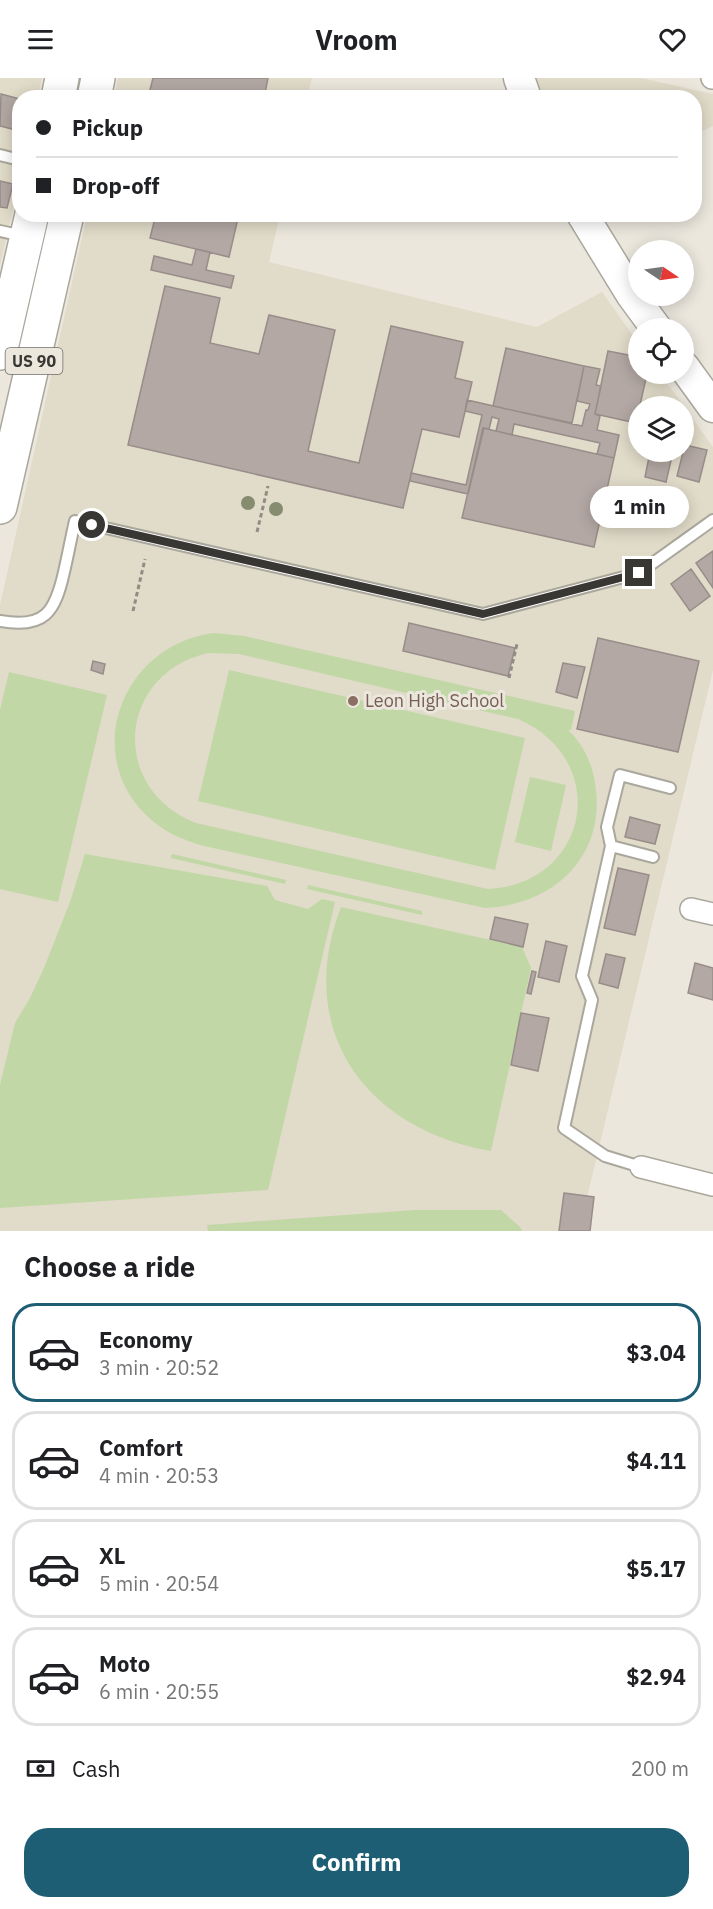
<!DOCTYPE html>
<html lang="en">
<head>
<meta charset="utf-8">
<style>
	:root { --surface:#fff; --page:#f2f2f2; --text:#202124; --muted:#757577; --line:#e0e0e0; --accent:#1e5e74 }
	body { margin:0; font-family:"IBM Plex Sans",sans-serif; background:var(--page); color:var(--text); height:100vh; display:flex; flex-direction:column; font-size:22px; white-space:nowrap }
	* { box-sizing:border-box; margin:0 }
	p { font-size:20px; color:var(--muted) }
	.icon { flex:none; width:33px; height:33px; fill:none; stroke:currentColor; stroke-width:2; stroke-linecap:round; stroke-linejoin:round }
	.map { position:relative; height:1153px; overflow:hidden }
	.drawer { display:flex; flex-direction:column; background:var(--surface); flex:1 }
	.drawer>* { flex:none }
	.banner { position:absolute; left:12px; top:12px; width:690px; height:132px; border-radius:24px; box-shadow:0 3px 15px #0003; display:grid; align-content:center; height:132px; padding:0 24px; background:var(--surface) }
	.needle { width:39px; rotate:103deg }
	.tools { position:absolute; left:628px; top:162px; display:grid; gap:12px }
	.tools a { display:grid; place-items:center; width:66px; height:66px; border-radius:50%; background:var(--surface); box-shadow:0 3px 15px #0003; font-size:30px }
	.end { position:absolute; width:27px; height:27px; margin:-14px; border:8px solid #383733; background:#fff; box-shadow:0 0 0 3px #fff }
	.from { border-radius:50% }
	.bubble { position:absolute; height:42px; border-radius:21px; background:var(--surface); box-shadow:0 3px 15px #0003; font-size:20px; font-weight:700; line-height:42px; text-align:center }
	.banner b { display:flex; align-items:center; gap:21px; height:57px; font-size:22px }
	.banner b+b { border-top:2px solid var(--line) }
	.banner i { width:15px; height:15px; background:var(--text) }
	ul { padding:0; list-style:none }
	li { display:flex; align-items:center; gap:18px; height:99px; margin:0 12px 9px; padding:0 12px; border:3px solid var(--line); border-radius:24px }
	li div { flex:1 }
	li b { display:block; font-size:22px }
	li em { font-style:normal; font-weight:700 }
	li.on { border-color:var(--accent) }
	li>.icon { width:54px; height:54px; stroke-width:1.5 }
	h2 { padding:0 24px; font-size:27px; line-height:72px }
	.pay { display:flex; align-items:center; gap:15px; height:66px; padding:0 24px; font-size:22px }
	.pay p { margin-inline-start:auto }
	.action { display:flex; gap:12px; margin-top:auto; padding:12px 24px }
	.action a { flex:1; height:69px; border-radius:24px; background:var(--accent); color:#fff; font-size:24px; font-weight:700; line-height:69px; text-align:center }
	header { display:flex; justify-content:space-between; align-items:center; height:78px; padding:0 24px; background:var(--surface); font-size:27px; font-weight:700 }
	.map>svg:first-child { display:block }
	.built { fill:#e1dbc9 }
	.green { fill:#c1d7a6; fill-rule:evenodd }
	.building { fill:#b3a8a3; stroke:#988d89; stroke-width:1.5 }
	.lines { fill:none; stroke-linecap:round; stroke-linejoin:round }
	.lane-casing { stroke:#aaa79d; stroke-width:14 }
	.street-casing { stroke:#aaa79d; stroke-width:24 }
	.secondary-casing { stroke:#aaa79d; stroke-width:33 }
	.primary-casing { stroke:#aaa79d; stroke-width:36 }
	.path { stroke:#8f8d86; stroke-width:3; stroke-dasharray:4.5 3; stroke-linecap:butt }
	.lane { stroke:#fff; stroke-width:10 }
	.street { stroke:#fff; stroke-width:21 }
	.secondary { stroke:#fff; stroke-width:30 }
	.primary { stroke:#fff; stroke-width:33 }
	.tree { fill:#858c70 }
	.route { stroke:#383733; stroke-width:8 }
	.education-dot { fill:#8d6e63; stroke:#ebe7dd; stroke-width:2 }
	.labels { text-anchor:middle; stroke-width:6; stroke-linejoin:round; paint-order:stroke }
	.shield { fill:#ebe7dd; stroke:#6e6c66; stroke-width:1.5 }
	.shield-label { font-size:16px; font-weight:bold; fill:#383733 }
	.education-label { font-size:18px; fill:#785e54; stroke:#ebe7dd; text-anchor:start }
</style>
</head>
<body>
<header><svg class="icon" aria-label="menu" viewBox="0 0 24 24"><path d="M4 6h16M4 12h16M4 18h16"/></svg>Vroom<svg class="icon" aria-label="heart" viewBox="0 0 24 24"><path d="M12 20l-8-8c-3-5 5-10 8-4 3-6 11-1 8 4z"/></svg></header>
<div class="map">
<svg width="713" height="1153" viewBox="0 0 713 1153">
	<rect width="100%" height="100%" fill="#ebe7dd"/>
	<!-- built -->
	<path class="built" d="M0 0H42L38 19 20 20 19 105 0 188Z
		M118 0H312L307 19 114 20Z
		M528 0H641L713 16V48L695 57 694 20 537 19Z
		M87 137H280L269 184 537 249 602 214 639 266V296H660L684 328H639V374H684V329L713 369V592L579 1153H0V527Z"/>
	<!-- green -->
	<path class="green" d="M214 555 244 558 575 633 571 652H568C583 666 592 685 595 705 607 778 554 827 485 830L200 767C185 762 171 757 158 747 77 687 118 567 214 555ZM208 575 239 576 518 641C612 682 590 806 488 811L196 745C109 711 117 596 208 575Z
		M229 592 525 660 495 792 198 723Z
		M9 594 107 617 58 824 0 811V632Z
		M530 699 566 707 551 773 515 764Z
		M85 776 267 808 275 822 308 831 322 821 335 824 268 1112 0 1130V1007L15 945 29 922 44 890 70 824Z
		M172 776 286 802 285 806 171 780Z
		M308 807 422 833V837L307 811Z
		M341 829 522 869 531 890 491 1073C367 1052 293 953 341 829Z
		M415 1132H501L521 1150 522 1153H208L207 1147Z"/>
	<!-- building -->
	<path class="building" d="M153 0H268L264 20H148Z
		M1 16 20 21V53L0 48Z
		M0 103 13 106 7 130 0 129Z
		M156 136H239L229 179 150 160Z
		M196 171 210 174 206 192 234 198 231 210 151 192 154 178 192 187Z
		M165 208 220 220 210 265 259 276 269 237 335 252 308 373 359 385 391 248 463 264 455 300 472 304 459 359 422 351 403 430 128 367Z
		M506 270 584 288 572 345 493 328Z
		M608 273 639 279V296H647L636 345 595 336Z
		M584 288 600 291 596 307 601 308 595 336 600 338 597 352 619 357 614 380 597 376 600 365 514 346 512 357 496 353 499 341 492 339 489 351 484 350 468 416 410 403 411 395 466 407 482 337 465 333 467 322 582 348 586 332H588L590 326 577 323Z
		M483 350 614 380 594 469 462 440Z
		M685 367 707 372 699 404 677 398Z
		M650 374H673L666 404 645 399Z
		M713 473V510L696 485Z
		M691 491 710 518 690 533 671 506Z
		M409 545 515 570 508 598 403 573Z
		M598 560 699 583 678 674 577 651Z
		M93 583 105 586 103 596 91 592Z
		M563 585 585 589 577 620 556 614Z
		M630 739 660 747 655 766 625 759Z
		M618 790 649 797 635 857 604 850Z
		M495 839 528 846 523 869 490 861Z
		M546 863 567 868 559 904 538 899Z
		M606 876 625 880 618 910 599 905Z
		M695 885 713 890V922L688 915Z
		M532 893 536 894 531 916 527 915Z
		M521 935 549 940 538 993 511 987Z
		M564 1115 594 1119 590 1153H559Z"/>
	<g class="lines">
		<!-- lane casing -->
		<g class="lane-casing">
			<path id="lane" d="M0 77 20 82
				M0 153 23 158
				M0 543C45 551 55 534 64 494 68 477 71 460 75 443L483 536 639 495 713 442
				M611 768 653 779
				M641 1089 605 1078 564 1050 592 922 582 898 611 768 607 749 620 697 670 710"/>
		</g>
		<!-- street casing -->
		<g class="street-casing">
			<path id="street" d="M712 0H713
				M691 831 713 836
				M641 1089 713 1107"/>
		</g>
		<!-- secondary casing -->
		<g class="secondary-casing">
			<path id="secondary" d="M519 0 526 20
				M582 136 631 216 656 250
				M684 289 713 329"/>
		</g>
		<!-- primary casing -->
		<g class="primary-casing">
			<path id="primary" d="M58 20 62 0
				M94 20 98 0
				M0 275 32 136
				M0 429 67 136"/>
		</g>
		<!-- path -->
		<path class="path" d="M681 422 688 435
			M257 454 268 408
			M133 533 145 481
			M509 600 517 566"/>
		<!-- lane -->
		<use href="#lane" class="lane"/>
		<!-- street -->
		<use href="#street" class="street"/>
		<!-- secondary -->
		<use href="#secondary" class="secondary"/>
		<!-- primary -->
		<use href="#primary" class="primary"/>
	</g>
	<!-- trees -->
	<g class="tree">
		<circle cx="248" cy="425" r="7"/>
		<circle cx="276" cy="431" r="7"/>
	</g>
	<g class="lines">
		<!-- route -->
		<path class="route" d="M92 447 483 536 639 495"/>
	</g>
	<!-- markers -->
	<circle class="education-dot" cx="353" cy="623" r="6"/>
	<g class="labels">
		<!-- shield labels -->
		<rect class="shield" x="5.5" y="270" width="57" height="26" rx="4.5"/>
		<g class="shield-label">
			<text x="34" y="289">US 90</text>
		</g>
		<!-- education labels -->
		<g class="education-label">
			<text x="365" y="629">Leon High School</text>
		</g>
	</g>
</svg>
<div class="tools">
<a><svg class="needle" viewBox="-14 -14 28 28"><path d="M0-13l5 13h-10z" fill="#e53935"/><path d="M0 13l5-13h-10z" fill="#757577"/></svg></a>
<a><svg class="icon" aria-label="locate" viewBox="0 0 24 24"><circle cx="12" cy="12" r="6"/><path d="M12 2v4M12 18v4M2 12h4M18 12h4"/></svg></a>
<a><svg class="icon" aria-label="layers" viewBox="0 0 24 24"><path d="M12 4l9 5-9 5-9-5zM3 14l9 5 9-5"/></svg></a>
</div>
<i class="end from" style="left:92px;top:447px"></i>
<i class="end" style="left:639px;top:495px"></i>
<div class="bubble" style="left:590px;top:408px;width:99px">1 min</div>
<div class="banner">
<b><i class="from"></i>Pickup</b>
<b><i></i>Drop-off</b>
</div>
</div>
<section class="drawer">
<h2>Choose a ride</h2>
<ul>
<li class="on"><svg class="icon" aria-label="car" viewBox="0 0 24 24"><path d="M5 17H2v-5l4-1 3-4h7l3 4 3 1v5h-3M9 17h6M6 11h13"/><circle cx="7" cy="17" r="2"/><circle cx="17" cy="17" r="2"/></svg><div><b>Economy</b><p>3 min · 20:52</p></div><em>$3.04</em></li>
<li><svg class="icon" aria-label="car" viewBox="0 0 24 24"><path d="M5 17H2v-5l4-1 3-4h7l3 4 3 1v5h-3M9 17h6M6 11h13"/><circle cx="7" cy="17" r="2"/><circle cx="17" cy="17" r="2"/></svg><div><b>Comfort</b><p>4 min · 20:53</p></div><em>$4.11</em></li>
<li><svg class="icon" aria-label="car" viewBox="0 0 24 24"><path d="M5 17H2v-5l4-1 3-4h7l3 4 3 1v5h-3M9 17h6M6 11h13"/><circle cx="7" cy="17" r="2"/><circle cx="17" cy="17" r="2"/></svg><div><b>XL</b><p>5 min · 20:54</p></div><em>$5.17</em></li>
<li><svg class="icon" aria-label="car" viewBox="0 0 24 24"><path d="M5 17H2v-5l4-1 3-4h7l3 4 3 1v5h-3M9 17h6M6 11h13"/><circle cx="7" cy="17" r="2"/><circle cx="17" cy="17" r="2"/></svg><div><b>Moto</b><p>6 min · 20:55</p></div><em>$2.94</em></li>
</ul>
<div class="pay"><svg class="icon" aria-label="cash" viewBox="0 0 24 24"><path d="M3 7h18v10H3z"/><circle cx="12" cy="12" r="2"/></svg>Cash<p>200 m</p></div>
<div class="action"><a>Confirm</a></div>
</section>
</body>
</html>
